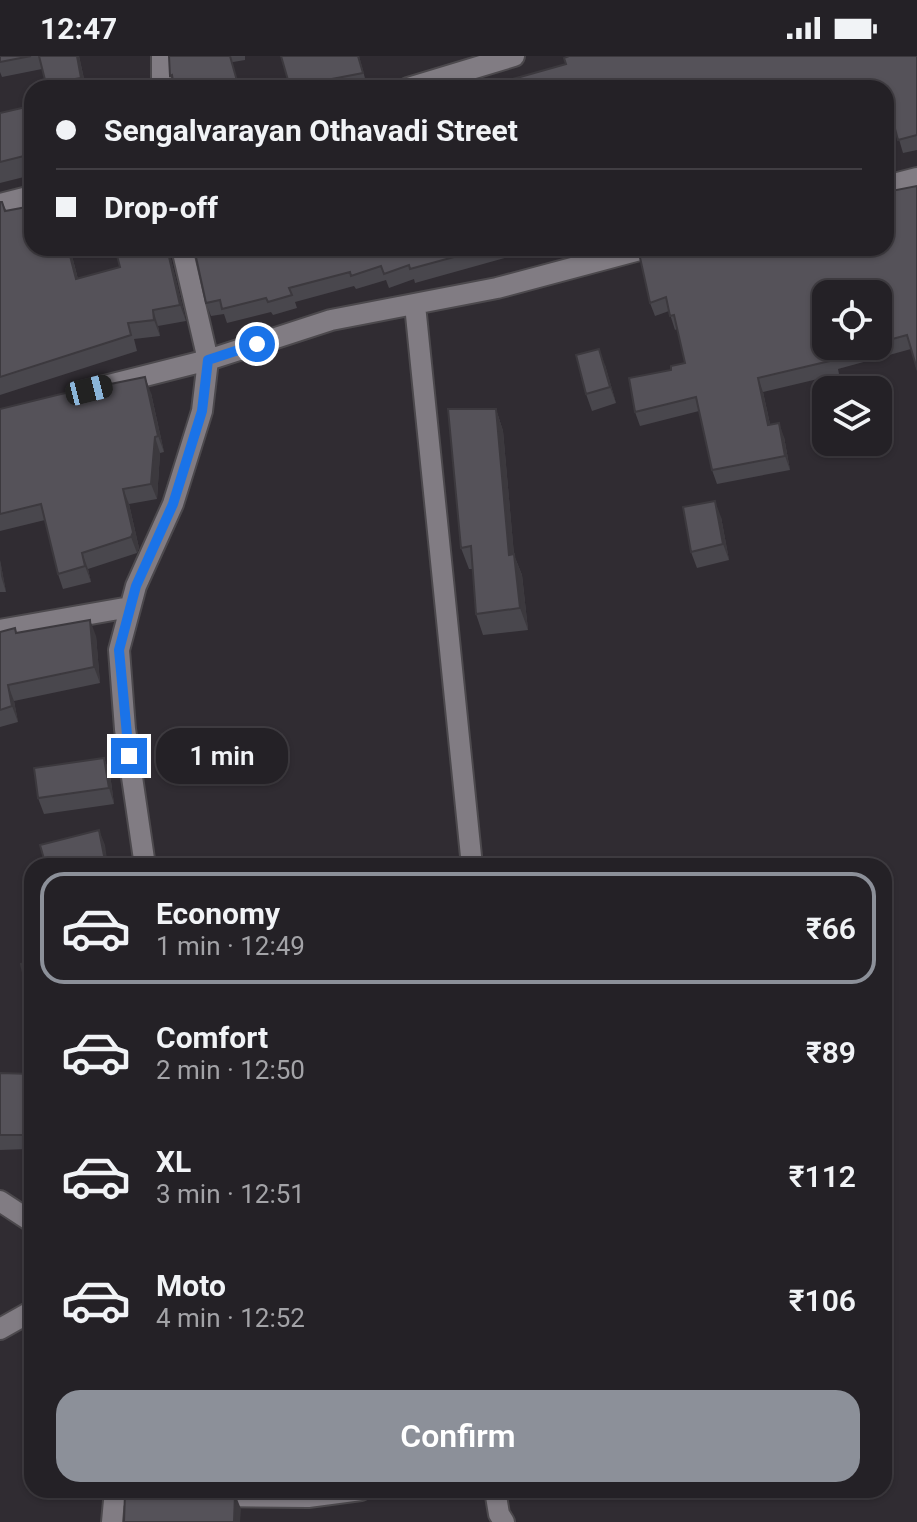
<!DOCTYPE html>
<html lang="en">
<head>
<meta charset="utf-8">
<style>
	:root { --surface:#242126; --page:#302e32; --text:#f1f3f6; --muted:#a3a3a7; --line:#413e43; --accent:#8c9099 }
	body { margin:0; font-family:Roboto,sans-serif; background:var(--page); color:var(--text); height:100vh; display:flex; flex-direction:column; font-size:30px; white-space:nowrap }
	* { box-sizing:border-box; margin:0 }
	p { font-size:26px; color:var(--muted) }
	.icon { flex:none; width:44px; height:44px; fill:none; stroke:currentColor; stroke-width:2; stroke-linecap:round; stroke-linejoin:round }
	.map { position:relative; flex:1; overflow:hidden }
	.panel { position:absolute; left:24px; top:802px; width:868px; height:640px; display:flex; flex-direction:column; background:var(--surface); border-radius:24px; box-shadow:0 2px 6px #0004,0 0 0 2px var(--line) }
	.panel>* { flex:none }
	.guide { position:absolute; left:24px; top:24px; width:870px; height:176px; border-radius:24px; box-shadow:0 2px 6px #0004,0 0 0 2px var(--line); display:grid; align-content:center; height:176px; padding:0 32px; background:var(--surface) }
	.tools { position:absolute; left:812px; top:224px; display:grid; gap:16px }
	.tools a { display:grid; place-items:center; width:80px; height:80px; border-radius:16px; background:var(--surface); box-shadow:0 2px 6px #0004,0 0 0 2px var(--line); font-size:40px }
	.end { position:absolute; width:36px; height:36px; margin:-18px; border:10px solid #1a73e8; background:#fff; box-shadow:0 0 0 4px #fff }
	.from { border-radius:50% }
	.bubble { position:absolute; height:56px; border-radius:24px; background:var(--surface); box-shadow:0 2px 6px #0004,0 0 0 2px var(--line); font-size:26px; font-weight:600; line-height:56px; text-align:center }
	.car { position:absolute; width:24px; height:48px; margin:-24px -12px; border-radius:10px; box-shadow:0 0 6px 2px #0007; background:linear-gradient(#222 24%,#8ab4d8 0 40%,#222 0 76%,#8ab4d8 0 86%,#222 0) }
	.guide b { display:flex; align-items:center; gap:28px; height:76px; font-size:30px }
	.guide b+b { border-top:2px solid var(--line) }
	.guide i { width:20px; height:20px; background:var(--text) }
	ul { padding:14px 0 0; list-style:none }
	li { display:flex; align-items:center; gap:24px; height:112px; margin:0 16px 12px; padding:0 16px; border:4px solid transparent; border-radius:24px }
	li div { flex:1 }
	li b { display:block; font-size:30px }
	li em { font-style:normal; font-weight:600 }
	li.current { border-color:var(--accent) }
	li>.icon { width:72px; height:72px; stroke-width:1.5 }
	.cta { display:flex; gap:16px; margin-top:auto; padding:16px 32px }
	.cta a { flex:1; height:92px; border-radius:24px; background:var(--accent); color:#fff; font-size:32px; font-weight:600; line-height:92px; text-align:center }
	.status { display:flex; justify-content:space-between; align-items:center; height:56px; padding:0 40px; background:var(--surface); direction:ltr }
	.status svg { height:22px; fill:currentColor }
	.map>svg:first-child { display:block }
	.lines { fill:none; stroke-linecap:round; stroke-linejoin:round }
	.minor-casing { stroke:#4c494d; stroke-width:24 }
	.minor { stroke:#817c83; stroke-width:20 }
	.wall { fill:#49474d; fill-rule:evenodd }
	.shaded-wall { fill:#3c393e }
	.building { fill:#555259; stroke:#3c393e; stroke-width:2 }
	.route { stroke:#1a73e8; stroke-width:10 }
</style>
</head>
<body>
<div class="status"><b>12:47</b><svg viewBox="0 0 49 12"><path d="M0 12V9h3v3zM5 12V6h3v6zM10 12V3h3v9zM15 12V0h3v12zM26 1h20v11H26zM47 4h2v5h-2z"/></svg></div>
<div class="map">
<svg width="917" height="1466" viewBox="0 0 917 1466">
	<rect width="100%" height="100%" fill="#302c32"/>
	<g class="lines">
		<!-- minor casing -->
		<g class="minor-casing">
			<path id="minor" d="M162 0V32
				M408 32 514 0
				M886 130 917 122
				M0 148 32 140
				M415 249 472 810
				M97 332 208 304 331 264 497 232 647 192
				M0 574 130 551
				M145 810 125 673 119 594 136 530 173 448 202 355 208 304 182 192
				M0 1145 32 1166
				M0 1273 32 1255
				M495 1434 499 1458 504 1466
				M114 1439 152 1440
				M212 1440 308 1441 309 1434
				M308 1441 361 1434
				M112 1466 115 1434"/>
		</g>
		<!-- minor -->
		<use href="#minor" class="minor"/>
	</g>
	<!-- wall -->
	<path class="wall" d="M0 0H79L86 32H47L42 13 2 21 0 16Z
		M169 0H245V4L233 6 174 32 170 20Z
		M281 0H359L366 26 332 32H290Z
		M917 0V94L903 97 889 49H886V32Z
		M26 51 32 67V119L0 127V57Z
		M917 130V315L911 293 838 313 839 318 763 336 770 368 784 381 790 414 717 428 712 414 699 355 640 370 635 356 671 314 685 307 677 273 675 274 669 255 655 260 650 247 639 197 886 192ZM878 238V290H826Z
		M0 146H2L6 154 70 192 78 223 170 199 186 265 158 270 160 280 134 283 137 295 0 339Z
		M194 192H521L523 197 415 227 414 223 389 232 386 224 356 233 354 230 295 246 297 252 273 259 271 256 227 267 224 258 211 260 206 247Z
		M605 309 616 347 592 355 586 338Z
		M151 337 164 396 160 397 157 443 129 448 139 492 137 497 88 513 91 526 63 533 58 518 45 464 0 475V353Z
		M496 353 503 375 514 499 522 519 528 574 483 579 476 558 473 513H469L461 492Z
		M721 461 729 504 697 512 691 496Z
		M0 504 6 536H0Z
		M0 576 96 580 100 627 14 645 18 666 0 671Z
		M104 702 110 718 114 748 44 758 38 742Z
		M32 905V944L26 930Z
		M0 1017 32 1018V1054H28V1093L0 1094Z"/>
	<!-- shaded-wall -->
	<path class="shaded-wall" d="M77 0H79L86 32 81 22Z
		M68 192H70L82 239 76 223Z
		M167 192 170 199 186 265 180 249Z
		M153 254 158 270 160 280 154 264Z
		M599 293 605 309 616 347 610 331Z
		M145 321 151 337 164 396 158 380Z
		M758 322 763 336 773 382 768 369Z
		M496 353 503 375 514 499 522 519 528 574 520 552 509 499Z
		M779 367 784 381 790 414 785 400Z
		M155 381 160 397 157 443 151 428Z
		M123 433 129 448 139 492 137 497 131 481Z
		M715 445 721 461 729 504 723 488Z
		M82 497 88 513 91 526 85 510Z
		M0 504 6 536 1 520Z
		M90 564 96 580 100 627 94 611Z
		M8 629 14 645 18 666 12 650Z
		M104 702 110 718 114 748 109 732Z
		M99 774 105 789 108 810H106Z
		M23 1040 28 1054V1093L23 1079Z
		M235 1438 241 1453 240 1466H234Z"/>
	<!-- building -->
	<path class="building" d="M0 0H31L0 6Z
		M39 0H77L81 22 46 28Z
		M169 0H230L239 32H174L172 19 170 20Z
		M281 0H358L363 17 290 31Z
		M569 0H917V79L898 84 886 39V32H481L566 8 564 2Z
		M26 51 32 78V98L0 106V57Z
		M917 130V313L907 279 878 287V238H826V290H867L832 300 834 304 758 322 768 369 779 367 785 400 712 414 696 341 635 356 629 322 671 314V310L685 307 674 259 670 260 666 241 650 247 639 197 659 192H886V136Z
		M0 146H2L5 155 32 150V192H68L76 223 120 211 116 196 131 192H167L180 249 153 254 154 264 128 267 131 279 0 321Z
		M194 192H487L410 213 409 209 384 218 381 210 351 220 350 216 289 232 292 239 268 246 266 242 222 253 220 244 206 247Z
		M599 293 610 331 586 338 576 299Z
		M145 321 158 380 155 381 151 428 123 433 133 476 131 481 82 497 85 510 58 518 41 448 0 458V353L61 338Z
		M448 353H496L509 499 514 498 520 552 476 558 471 490 461 492Z
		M715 445 723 488 691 496 683 451Z
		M90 564 94 611 8 629 12 650 0 654V576L15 572 16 577Z
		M104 702 109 732 38 742 34 712Z
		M99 774 106 810H46L40 789Z
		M32 905V929L26 930 21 908Z
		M0 1017 32 1018V1040H23V1079H0Z
		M125 1437 235 1438 234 1466H124Z"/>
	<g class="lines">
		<!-- route -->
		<path class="route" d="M129 700 119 594 136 530 173 448 202 355 208 304 257 288"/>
	</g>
</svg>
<div class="tools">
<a><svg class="icon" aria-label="locate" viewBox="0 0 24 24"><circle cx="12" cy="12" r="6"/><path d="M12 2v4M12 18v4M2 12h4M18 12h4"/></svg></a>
<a><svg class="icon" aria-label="layers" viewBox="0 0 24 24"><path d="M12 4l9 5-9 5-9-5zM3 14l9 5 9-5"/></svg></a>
</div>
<i class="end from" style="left:257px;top:288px"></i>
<i class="end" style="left:129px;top:700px"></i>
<div class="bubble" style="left:156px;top:672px;width:132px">1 min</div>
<i class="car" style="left:89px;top:334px;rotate:76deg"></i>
<div class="guide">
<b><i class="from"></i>Sengalvarayan Othavadi Street</b>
<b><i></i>Drop-off</b>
</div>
<section class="panel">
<ul>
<li class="current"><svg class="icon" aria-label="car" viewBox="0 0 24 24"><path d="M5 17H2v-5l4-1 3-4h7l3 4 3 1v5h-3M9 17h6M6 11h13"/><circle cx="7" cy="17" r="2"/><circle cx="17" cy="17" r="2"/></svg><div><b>Economy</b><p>1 min · 12:49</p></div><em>₹66</em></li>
<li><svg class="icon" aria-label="car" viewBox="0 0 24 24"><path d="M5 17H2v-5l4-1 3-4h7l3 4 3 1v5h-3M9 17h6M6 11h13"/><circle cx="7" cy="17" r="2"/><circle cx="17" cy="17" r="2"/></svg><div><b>Comfort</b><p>2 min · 12:50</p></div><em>₹89</em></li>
<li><svg class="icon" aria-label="car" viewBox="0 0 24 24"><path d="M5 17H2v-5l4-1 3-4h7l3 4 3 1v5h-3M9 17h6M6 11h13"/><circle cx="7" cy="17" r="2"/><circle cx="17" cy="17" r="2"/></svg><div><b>XL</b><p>3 min · 12:51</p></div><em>₹112</em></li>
<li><svg class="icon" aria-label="car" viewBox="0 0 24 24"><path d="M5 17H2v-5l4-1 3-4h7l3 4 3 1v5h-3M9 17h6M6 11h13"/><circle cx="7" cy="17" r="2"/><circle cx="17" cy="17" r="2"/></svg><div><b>Moto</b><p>4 min · 12:52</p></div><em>₹106</em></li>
</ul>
<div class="cta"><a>Confirm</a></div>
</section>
</div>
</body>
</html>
